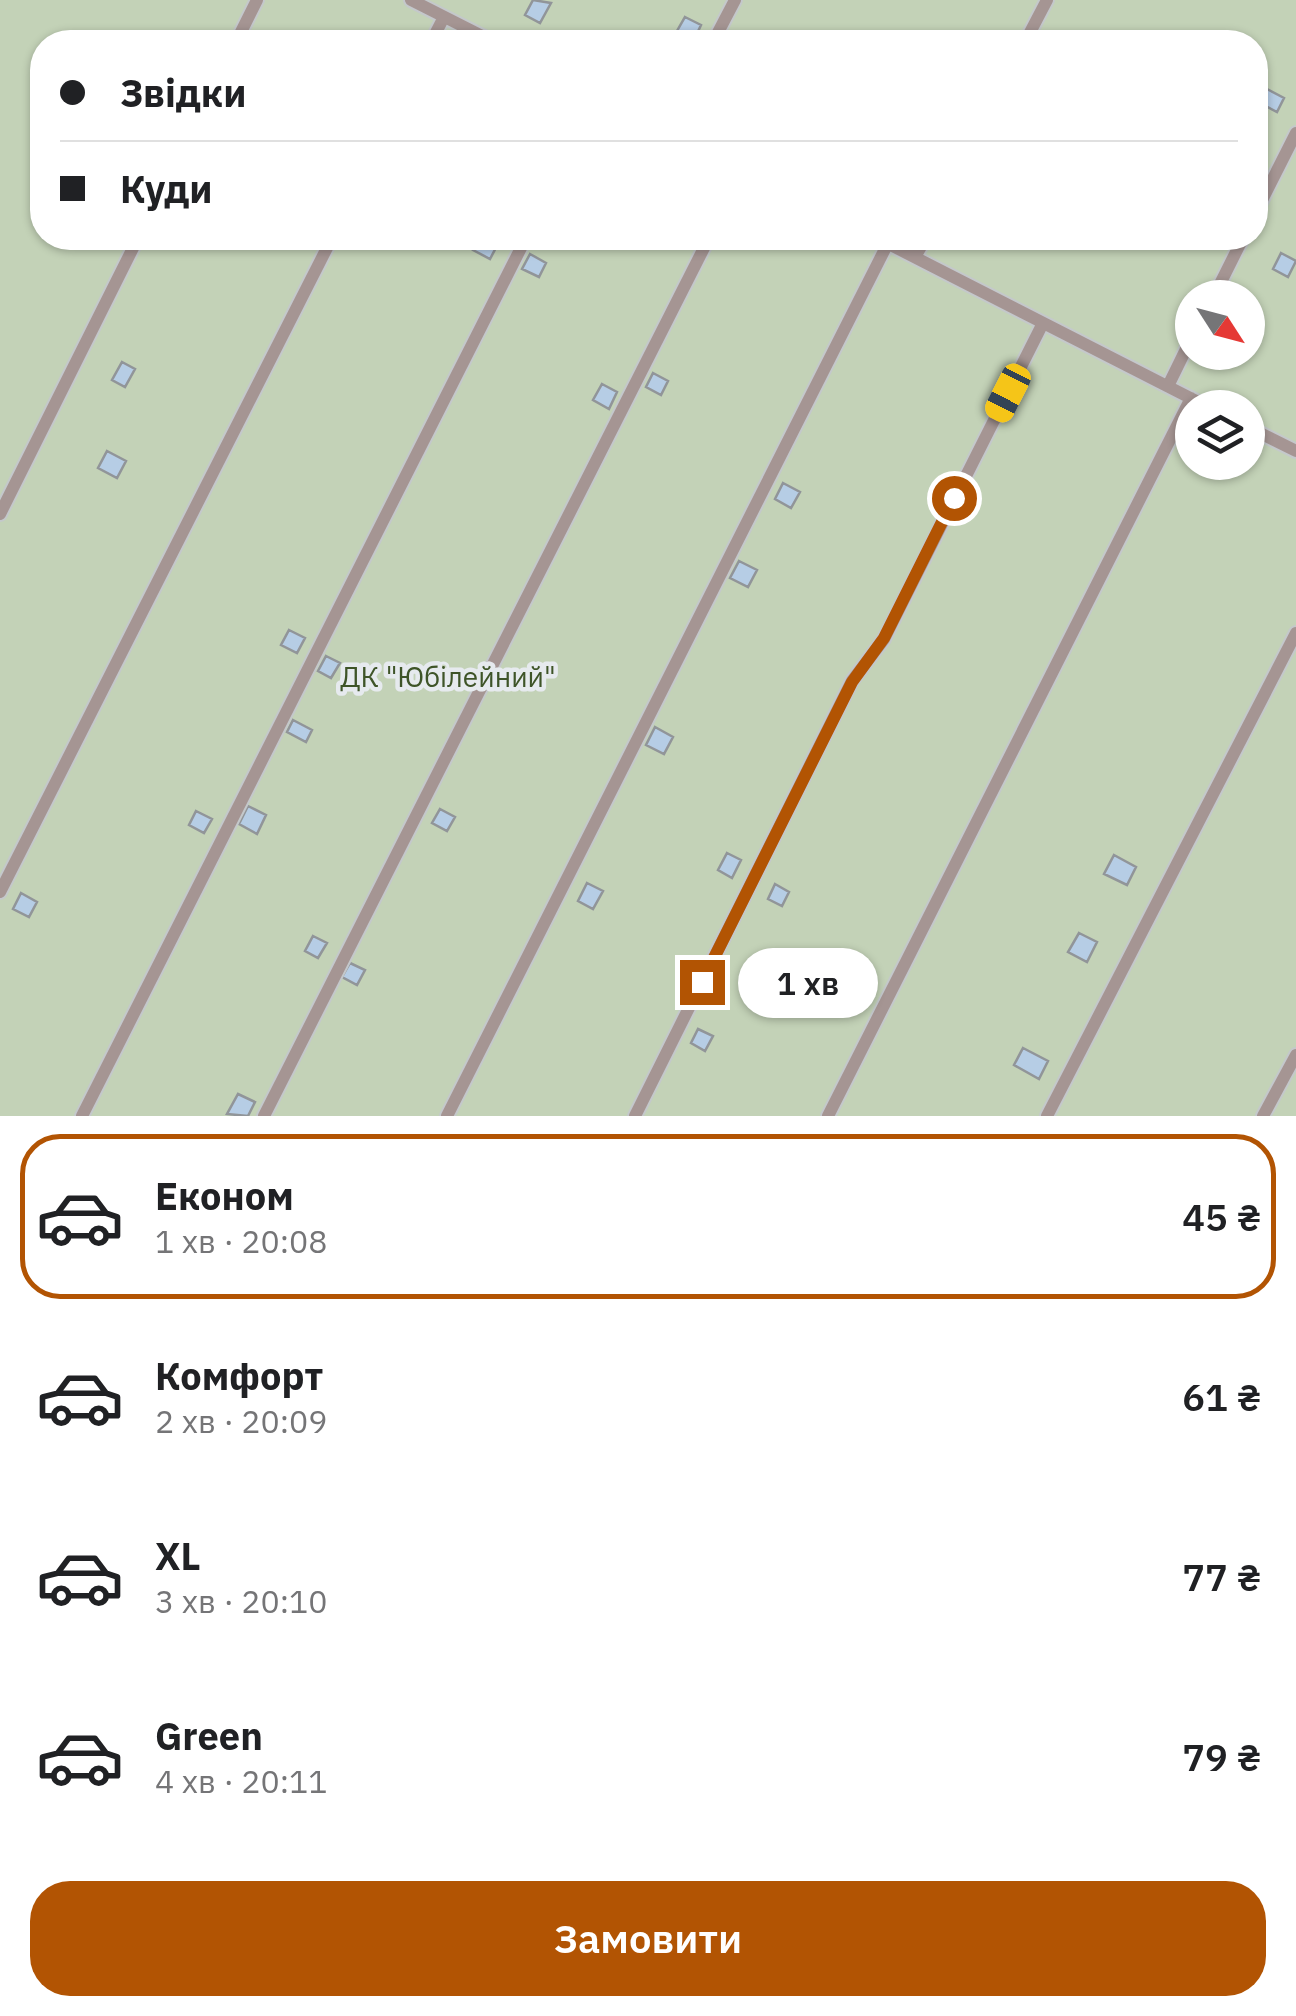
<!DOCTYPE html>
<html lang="uk">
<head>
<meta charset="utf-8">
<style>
	:root { --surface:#fff; --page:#f6f6f6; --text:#202124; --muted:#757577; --line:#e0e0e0; --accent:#b25403 }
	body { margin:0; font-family:"IBM Plex Sans",sans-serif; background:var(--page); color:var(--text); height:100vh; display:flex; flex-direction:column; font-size:38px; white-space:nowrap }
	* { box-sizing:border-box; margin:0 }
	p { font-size:32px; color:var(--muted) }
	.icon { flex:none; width:55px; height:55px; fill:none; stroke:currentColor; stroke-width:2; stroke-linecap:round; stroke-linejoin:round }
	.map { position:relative; height:1116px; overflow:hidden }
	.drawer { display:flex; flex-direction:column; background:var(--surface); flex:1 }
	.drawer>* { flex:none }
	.banner { position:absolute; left:30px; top:30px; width:1238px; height:220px; border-radius:40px; box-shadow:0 2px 8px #0004; display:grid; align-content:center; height:220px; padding:0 30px; background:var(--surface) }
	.needle { width:65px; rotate:126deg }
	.fabs { position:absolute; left:1175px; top:280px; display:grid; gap:20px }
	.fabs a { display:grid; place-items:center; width:90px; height:90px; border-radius:50%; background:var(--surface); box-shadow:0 2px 8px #0004; font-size:50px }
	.end { position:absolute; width:45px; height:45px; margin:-22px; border:12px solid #b25403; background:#fff; box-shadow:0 0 0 5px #fff }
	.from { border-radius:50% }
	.bubble { position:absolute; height:70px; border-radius:35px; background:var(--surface); box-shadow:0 2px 8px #0004; font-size:32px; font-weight:600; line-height:70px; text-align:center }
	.car { position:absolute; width:30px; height:60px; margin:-30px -15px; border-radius:12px; box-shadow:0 0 8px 2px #0007; background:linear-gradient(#f5c518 24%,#345 0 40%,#f5c518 0 76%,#345 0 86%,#f5c518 0) }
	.banner b { display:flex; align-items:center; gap:35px; height:95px; font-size:38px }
	.banner b+b { border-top:2px solid var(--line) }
	.banner i { width:25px; height:25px; background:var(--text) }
	ul { padding:18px 0 0; list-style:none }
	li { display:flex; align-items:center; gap:30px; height:165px; margin:0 20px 15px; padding:0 10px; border:5px solid transparent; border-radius:40px }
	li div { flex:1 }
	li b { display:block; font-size:38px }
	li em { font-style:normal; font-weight:600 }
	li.active { border-color:var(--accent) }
	li>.icon { width:90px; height:90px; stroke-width:1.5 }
	.action { display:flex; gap:20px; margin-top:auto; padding:20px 30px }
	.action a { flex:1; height:115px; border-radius:40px; background:var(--accent); color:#fff; font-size:40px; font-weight:600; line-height:115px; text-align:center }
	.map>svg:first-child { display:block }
	.green { fill:#c3d2b7; fill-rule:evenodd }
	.building { fill:#b6cde5; stroke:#919599; stroke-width:2.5 }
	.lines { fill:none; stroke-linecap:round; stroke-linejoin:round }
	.lane-casing { stroke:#c4c8cb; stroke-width:16 }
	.lane { stroke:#a59593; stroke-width:12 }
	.route { stroke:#b25403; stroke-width:12 }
	.labels { text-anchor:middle; stroke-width:9; stroke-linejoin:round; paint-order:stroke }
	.park-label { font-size:28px; fill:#3e5428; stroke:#e6eaee }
</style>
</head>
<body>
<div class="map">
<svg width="1296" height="1116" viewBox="0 0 1296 1116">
	<rect width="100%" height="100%" fill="#e6eaee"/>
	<!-- green -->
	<path class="green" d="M0 0H1296V1116H0ZM42 42H1255V238H42ZM1192 298H1248V352H1192ZM1192 408H1248V462H1192Z"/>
	<!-- building -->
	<path class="building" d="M533 0 551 3 540 23 525 15Z
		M685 17 701 25 694 40 677 31Z
		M1267 89 1284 98 1277 112 1260 103Z
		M479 238 500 240 490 259 473 250Z
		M1281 253 1296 261 1288 277 1273 269Z
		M530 254 546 263 539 277 522 269Z
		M122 362 135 369 125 387 112 380Z
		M653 373 668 381 661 395 646 387Z
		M602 384 617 392 609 409 593 400Z
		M107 451 126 461 117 478 98 468Z
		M783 483 800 492 791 508 775 499Z
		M739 561 757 570 748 587 730 578Z
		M289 630 305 638 297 653 281 645Z
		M326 656 340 663 331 678 318 671Z
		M293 720 312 730 306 742 287 732Z
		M655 727 673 737 664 754 646 745Z
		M248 806 266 815 257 834 239 824Z
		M440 809 455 817 447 831 432 823Z
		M196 811 212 819 204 833 189 825Z
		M727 853 741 860 732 878 718 870Z
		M1114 855 1136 867 1127 885 1104 874Z
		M587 883 603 891 593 909 578 901Z
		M775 884 789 892 782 906 768 899Z
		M21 893 37 902 29 917 13 909Z
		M1079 933 1097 942 1087 962 1068 952Z
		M313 936 327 943 318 958 305 951Z
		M350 963 365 970 357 985 342 977Z
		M698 1029 713 1036 705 1051 691 1043Z
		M1023 1048 1048 1061 1039 1079 1014 1065Z
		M238 1094 255 1102 248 1116 227 1114Z"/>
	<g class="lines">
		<!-- lane casing -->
		<g class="lane-casing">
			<path id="lane" d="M411 0 494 42
				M236 42 257 0
				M431 42 444 17
				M713 42 735 0
				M1025 42 1047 0
				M1255 214 1296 133
				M877 238 1210 408
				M915 257 926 238
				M1213 298 1243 238
				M1168 386 1192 337
				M1248 427 1296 451
				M0 514 138 238
				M0 892 332 238
				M82 1116 526 238
				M264 1116 709 238
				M447 1116 888 243
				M635 1116 852 681 884 639 1043 323
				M828 1116 1191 398
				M1047 1116 1296 633
				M1263 1116 1296 1055"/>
		</g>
		<!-- lane -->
		<use href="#lane" class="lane"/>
	</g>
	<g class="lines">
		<!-- route -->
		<path class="route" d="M702 982 852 682 884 638 954 498"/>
	</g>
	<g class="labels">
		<!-- park labels -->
		<g class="park-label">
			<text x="448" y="687">ДК "Юбілейний"</text>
		</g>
	</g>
</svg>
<div class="fabs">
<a><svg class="needle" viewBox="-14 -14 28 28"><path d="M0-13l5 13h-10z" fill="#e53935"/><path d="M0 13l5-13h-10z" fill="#757577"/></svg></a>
<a><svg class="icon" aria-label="layers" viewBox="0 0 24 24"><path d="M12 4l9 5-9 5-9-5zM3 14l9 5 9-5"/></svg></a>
</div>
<i class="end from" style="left:954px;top:498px"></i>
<i class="end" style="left:702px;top:982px"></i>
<div class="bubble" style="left:738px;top:948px;width:140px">1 хв</div>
<i class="car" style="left:1008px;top:393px;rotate:207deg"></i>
<div class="banner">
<b><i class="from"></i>Звідки</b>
<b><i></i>Куди</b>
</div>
</div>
<section class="drawer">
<ul>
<li class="active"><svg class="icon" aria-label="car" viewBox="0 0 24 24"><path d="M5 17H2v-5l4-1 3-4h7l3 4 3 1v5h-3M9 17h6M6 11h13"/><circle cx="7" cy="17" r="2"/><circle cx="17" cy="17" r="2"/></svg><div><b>Економ</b><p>1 хв · 20:08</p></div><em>45 ₴</em></li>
<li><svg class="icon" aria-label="car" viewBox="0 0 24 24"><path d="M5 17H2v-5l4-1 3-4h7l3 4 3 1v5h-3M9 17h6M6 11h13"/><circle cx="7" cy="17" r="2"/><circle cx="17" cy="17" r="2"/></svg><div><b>Комфорт</b><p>2 хв · 20:09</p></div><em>61 ₴</em></li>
<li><svg class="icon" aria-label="car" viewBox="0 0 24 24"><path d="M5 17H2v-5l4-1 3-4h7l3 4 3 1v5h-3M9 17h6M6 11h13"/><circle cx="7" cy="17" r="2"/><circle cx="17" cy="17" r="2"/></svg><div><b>XL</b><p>3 хв · 20:10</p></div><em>77 ₴</em></li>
<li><svg class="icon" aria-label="car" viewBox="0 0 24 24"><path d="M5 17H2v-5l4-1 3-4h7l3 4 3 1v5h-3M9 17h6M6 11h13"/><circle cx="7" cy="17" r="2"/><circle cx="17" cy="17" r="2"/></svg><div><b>Green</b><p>4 хв · 20:11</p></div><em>79 ₴</em></li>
</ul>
<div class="action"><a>Замовити</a></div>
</section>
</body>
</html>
